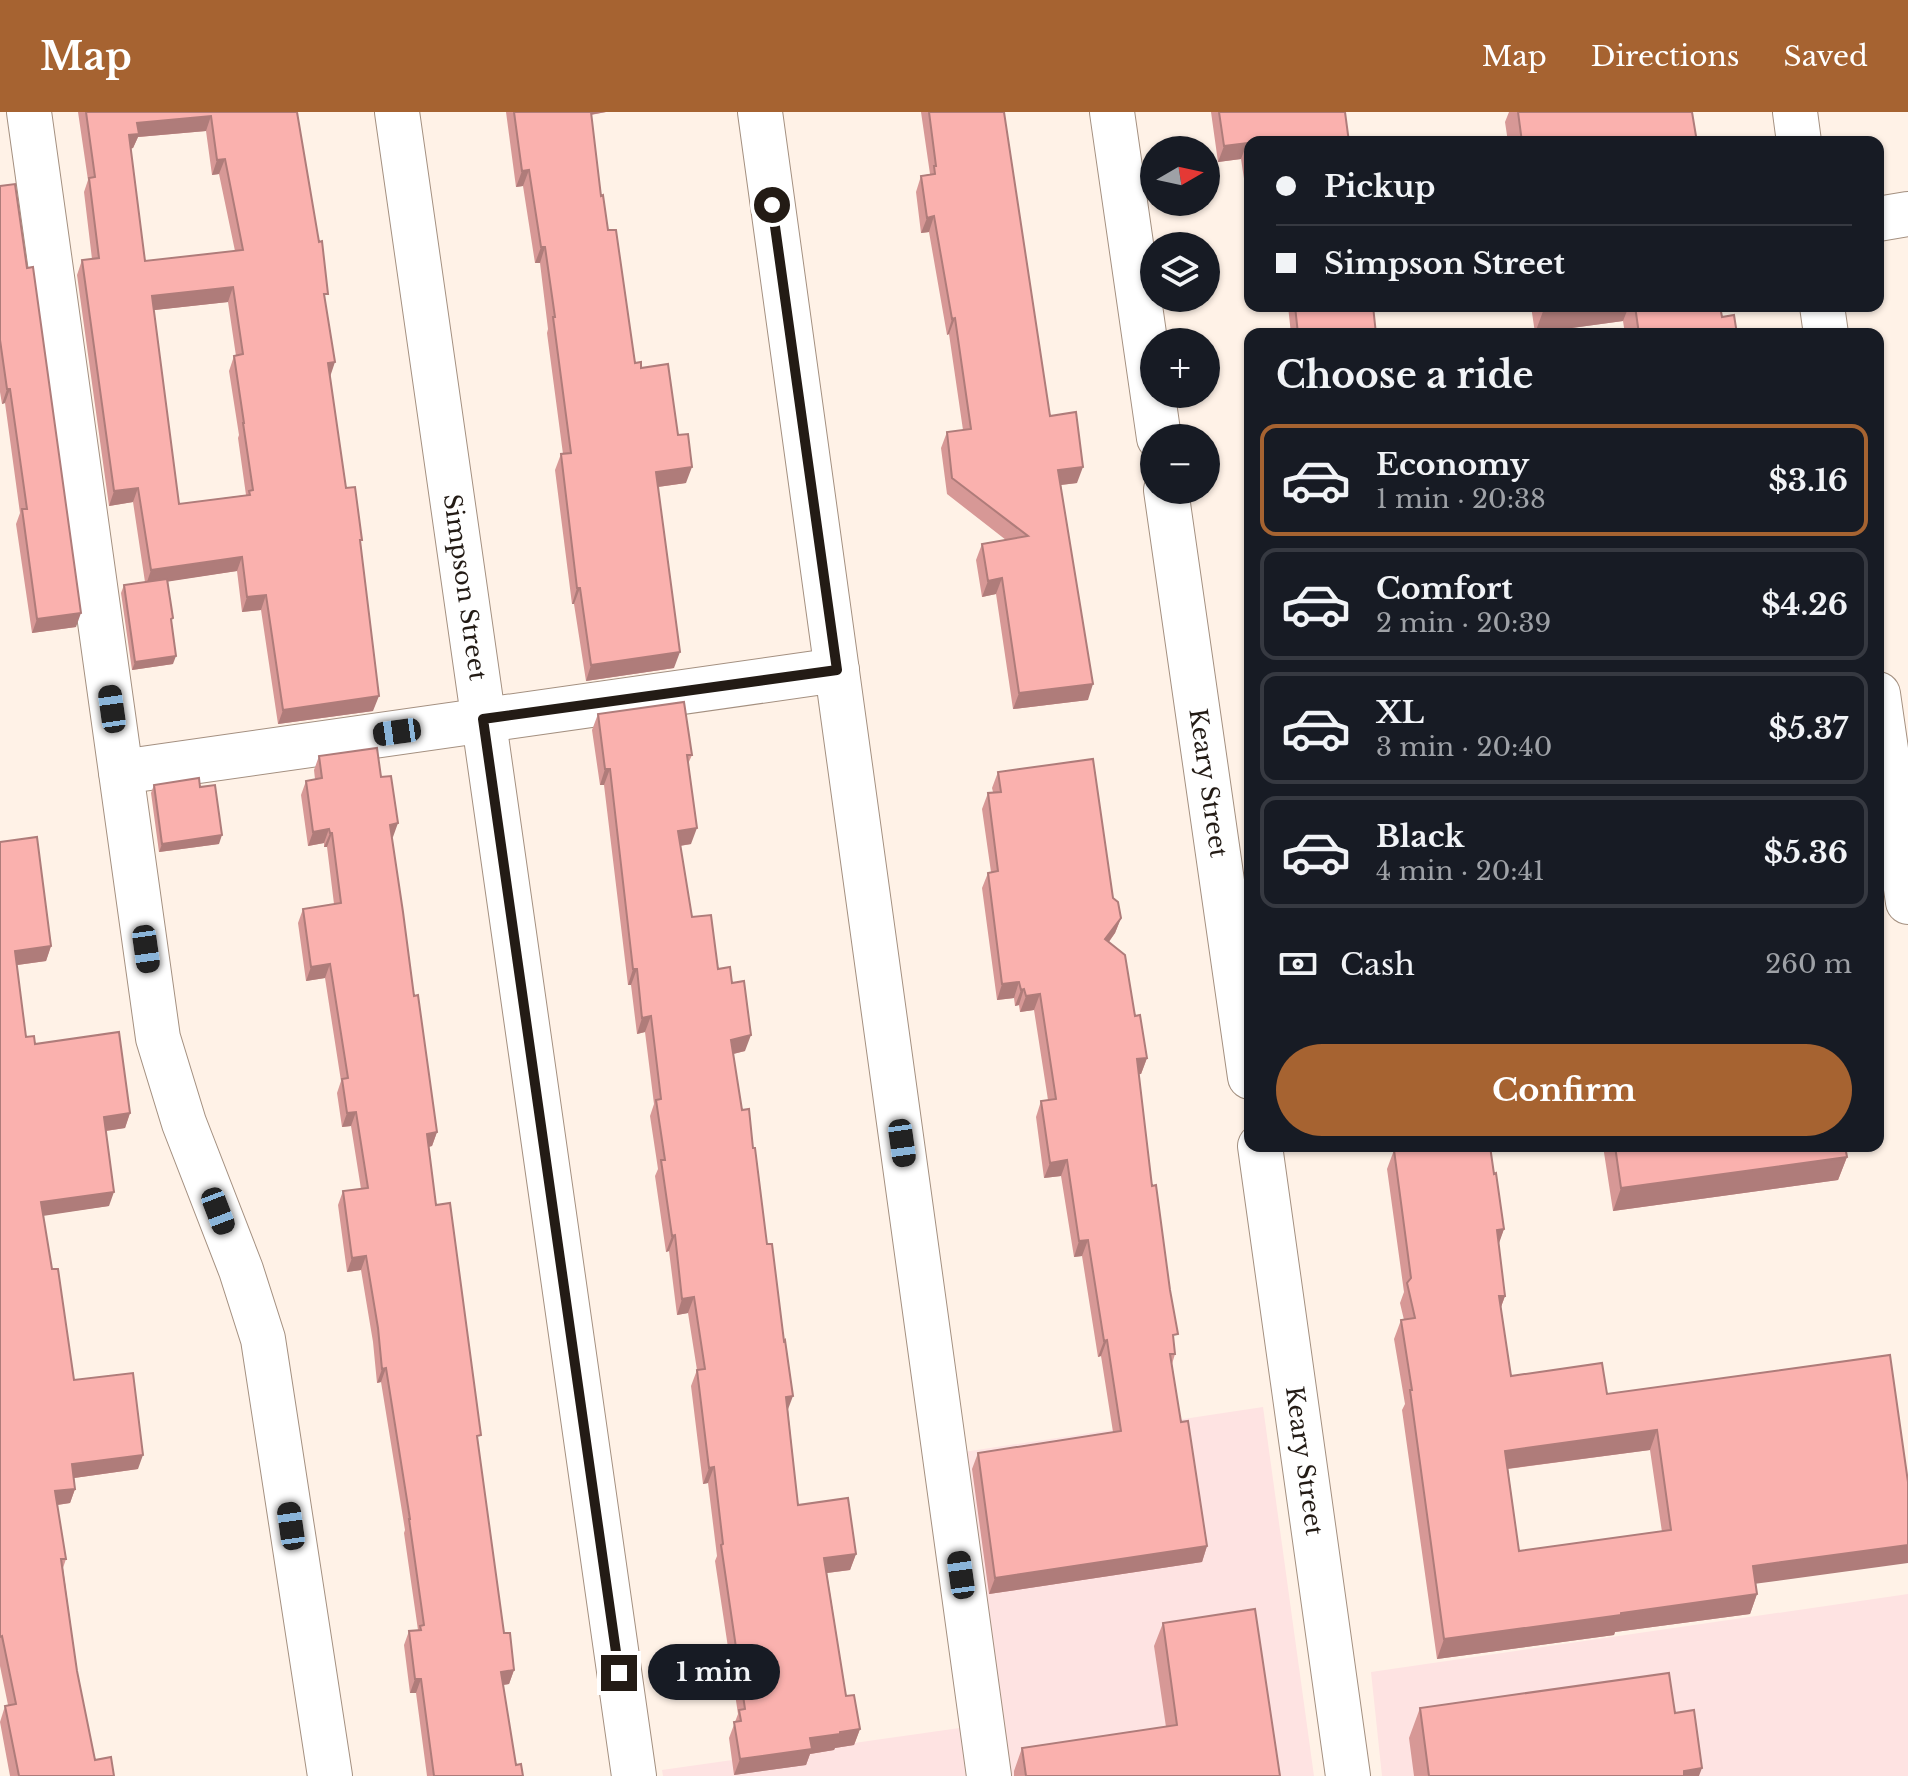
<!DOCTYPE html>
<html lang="en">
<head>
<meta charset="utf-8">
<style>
	:root { --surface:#171b24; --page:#242831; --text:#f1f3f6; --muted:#9ea1a6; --line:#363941; --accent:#a66331 }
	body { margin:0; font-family:"Libre Baskerville",serif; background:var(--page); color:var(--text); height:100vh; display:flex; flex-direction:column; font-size:30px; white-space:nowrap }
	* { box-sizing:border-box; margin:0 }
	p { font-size:26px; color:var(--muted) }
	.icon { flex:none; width:44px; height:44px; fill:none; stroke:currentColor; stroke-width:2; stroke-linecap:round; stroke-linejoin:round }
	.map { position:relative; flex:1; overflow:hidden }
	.details { position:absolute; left:1244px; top:216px; width:640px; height:824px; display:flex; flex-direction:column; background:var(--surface); border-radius:16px; box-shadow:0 2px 6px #0004 }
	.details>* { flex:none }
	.banner { position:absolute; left:1244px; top:24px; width:640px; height:176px; border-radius:16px; box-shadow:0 2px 6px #0004; display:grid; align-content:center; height:176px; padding:0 32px; background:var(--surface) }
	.needle { width:52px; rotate:81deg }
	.buttons { position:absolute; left:1140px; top:24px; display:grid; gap:16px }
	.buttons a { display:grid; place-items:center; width:80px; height:80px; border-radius:50%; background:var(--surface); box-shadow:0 2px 6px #0004; font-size:40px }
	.end { position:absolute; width:36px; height:36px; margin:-18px; border:10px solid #231b15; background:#fff; box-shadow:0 0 0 4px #fff }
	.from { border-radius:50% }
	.bubble { position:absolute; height:56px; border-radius:28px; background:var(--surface); box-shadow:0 2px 6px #0004; font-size:26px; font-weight:800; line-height:56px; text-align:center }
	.car { position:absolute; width:24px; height:48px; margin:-24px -12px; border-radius:10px; box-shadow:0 0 6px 2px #0007; background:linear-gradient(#222 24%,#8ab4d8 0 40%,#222 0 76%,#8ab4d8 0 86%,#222 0) }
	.banner b { display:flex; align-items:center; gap:28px; height:76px; font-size:30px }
	.banner b+b { border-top:2px solid var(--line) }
	.banner i { width:20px; height:20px; background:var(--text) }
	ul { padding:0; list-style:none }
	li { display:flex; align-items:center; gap:24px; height:112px; margin:0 16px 12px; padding:0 16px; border:4px solid var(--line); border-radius:16px }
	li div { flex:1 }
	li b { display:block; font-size:30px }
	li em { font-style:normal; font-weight:800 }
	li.active { border-color:var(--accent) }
	li>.icon { width:72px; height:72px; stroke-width:1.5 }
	h2 { padding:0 32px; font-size:36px; line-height:96px }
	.pay { display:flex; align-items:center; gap:20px; height:88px; padding:0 32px; font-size:30px }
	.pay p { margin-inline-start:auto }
	.action { display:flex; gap:16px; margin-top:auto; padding:16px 32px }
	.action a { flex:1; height:92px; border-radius:48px; background:var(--accent); color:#fff; font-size:32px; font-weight:800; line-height:92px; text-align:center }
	header { display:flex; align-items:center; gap:48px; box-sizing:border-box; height:112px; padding:0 40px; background:var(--accent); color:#fff }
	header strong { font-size:38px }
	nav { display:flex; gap:44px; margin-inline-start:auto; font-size:28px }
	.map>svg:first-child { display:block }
	.commercial { fill:#fee3e2 }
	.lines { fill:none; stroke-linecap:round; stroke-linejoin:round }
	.minor-casing { stroke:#a49080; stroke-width:46 }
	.minor { stroke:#fff; stroke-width:44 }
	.wall { fill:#d79896; fill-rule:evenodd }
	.shaded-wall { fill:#af7c7a }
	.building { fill:#fab1ae; stroke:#af7c7a; stroke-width:2; fill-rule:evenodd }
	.route { stroke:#231b15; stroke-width:10 }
	.labels { text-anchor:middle; stroke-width:6; stroke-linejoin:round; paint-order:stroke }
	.street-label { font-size:24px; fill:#231b15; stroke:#fff2e7 }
</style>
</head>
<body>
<header>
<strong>Map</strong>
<nav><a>Map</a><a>Directions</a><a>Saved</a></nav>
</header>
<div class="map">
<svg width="1908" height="1664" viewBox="0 0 1908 1664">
	<rect width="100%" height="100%" fill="#fff2e7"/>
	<!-- commercial -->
	<path class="commercial" d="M1263 1295 1314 1664H663L662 1658 981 1613 944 1343Z
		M1908 1482V1664H1382L1371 1560Z"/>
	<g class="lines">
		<!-- minor casing -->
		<g class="minor-casing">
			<g id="minor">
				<path d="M29 0 158 926 184 1011 241 1158 263 1227 330 1664"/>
				<path id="s1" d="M397 0 634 1664"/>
				<path d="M760 0 989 1664"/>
				<path d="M1112 0 1159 326"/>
				<path d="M1795 0 1799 30"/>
				<path d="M1878 107 1908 102"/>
				<path d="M1822 194 1826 222"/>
				<path id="s2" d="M1166 378 1250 965"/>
				<path d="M1878 582 1908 790"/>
				<path d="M121 660 837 558"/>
				<path id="s3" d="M1260 1034 1348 1664"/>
			</g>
		</g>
		<!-- minor -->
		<use href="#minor" class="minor"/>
	</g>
	<!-- wall -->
	<path class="wall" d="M78 0H297L325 190 330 263 346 376 360 433 373 599 278 612 261 498 242 500 237 459 168 469 172 511 173 552 132 558 121 481 124 473 145 470 133 390 109 394 77 163 82 148 92 147 84 80 88 68ZM206 19 212 63 219 62 235 139 145 149 130 37 133 36 138 25ZM228 190 236 244H234L229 259 239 323 238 326 246 383 179 392 154 198Z
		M506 0H606L591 3 601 84 635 251 641 256 678 323 686 371 658 375 674 556 586 569 574 492H572L555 358 561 342H563L547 221 548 217 540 151H535L523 74 516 75Z
		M921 0H1004L1050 304 1077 371 1061 373 1088 588 1013 597 996 482 982 485 976 448 982 432 1006 428 947 382 941 336 947 320 963 318 949 222 947 223 929 120 921 121 916 80 921 64 930 62Z
		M1211 0H1345L1250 30V106L1241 47 1218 50Z
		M1509 0H1692L1697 30H1508L1505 10Z
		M0 74 76 515 32 521 16 412 20 401 5 291 2 292 0 280Z
		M1288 194H1373L1376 222H1291Z
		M1531 194H1720L1722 205 1737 222H1625L1623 209 1535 221Z
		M598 602 692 643 688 652 691 732 680 734 692 805 718 857 745 939 733 942 742 998 753 1036 788 1298 798 1393 856 1442 850 1458 827 1461 846 1584 860 1617 854 1633 835 1636 834 1638 810 1642 806 1653 734 1663 729 1626 738 1602 715 1449 717 1444 708 1371 703 1372 691 1274 697 1258 688 1201 677 1203 669 1139 666 1140 655 1064 658 1057 650 1004 654 992 645 920 637 922 631 873H628L604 673H600L592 618Z
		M319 644 393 725 392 726 414 884 437 1020 432 1034 429 1035 436 1093 478 1331 504 1521 514 1558 509 1572 503 1573 516 1653 523 1664H427L416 1581H410L404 1533 409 1519 418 1518 404 1421 405 1418 381 1270 377 1271 373 1230 361 1158 347 1160 338 1093 343 1079 361 1077 351 1014 342 1015 337 981 341 969 325 866 306 869 298 811 303 797 334 792 327 735H324V731L308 734 301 683 306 669 315 667 314 658Z
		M998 660 1113 786 1121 806 1115 821 1109 830 1135 904 1147 946 1141 962H1139L1152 1074 1175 1242 1172 1252 1181 1310 1207 1434 1202 1450 989 1482 972 1357 978 1341 1113 1320 1101 1244 1098 1245 1082 1144 1074 1145 1061 1064 1044 1066 1036 1005 1041 989 1048 988 1034 898 1020 900 1019 893 1015 894 1014 886 997 888 982 776 988 761 991 760 982 697 988 681 993 680 992 676Z
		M154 673 200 675 219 732 159 740 151 681Z
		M0 730 51 834 46 849 17 853 26 925 130 1001 125 1016 106 1019 109 1094 43 1103 52 1157 74 1268 138 1357 74 1366 75 1377 70 1391 57 1393 66 1447 63 1456 77 1559 95 1648 114 1664H10L0 1610 5 1594 8 1593 0 1554Z
		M1603 1034H1845L1847 1045 1838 1068 1613 1099Z
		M1394 1038 1504 1117 1498 1132 1505 1184 1501 1195 1511 1264 1607 1282 1890 1243 1755 1472 1757 1482 1750 1502 1615 1520 1614 1523 1437 1547 1402 1298 1405 1292 1394 1227 1401 1208H1404L1400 1191 1404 1180 1387 1057ZM1650 1338 1662 1420 1519 1439 1508 1357Z
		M1163 1511 1280 1664H1014V1659L1022 1636 1166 1615 1154 1534Z
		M1420 1596 1675 1601 1699 1664H1414L1409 1626Z"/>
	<!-- shaded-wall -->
	<path class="shaded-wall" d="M585 0H606L583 4Z
		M211 4 206 19 138 25 133 36 123 38 129 23 137 11Z
		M1247 31 1241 47 1218 50 1224 34Z
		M225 47 219 62 212 63 217 48Z
		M529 58 523 74 516 75 522 59Z
		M934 104 929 120 921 121 927 106Z
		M541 135H545L540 151H535Z
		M233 175 228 190 146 199 152 184Z
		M1545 194H1629L1623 209 1535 221Z
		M955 206 949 222 947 223 952 207Z
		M335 250 330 265 328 251Z
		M7 277H10L5 291 2 292Z
		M692 355 686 371 650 376 656 360Z
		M1083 355 1077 371 1052 374 1058 358Z
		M138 376 133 390 109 394 114 379Z
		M242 445 237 459 146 473 151 458Z
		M1002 466 996 482 982 485 988 469Z
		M577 476H580L574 492H572Z
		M266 483 261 498 242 500 247 485Z
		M81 501 76 515 32 521 37 507Z
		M680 540 674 556 586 569 591 553Z
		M176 544 173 552 132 558 135 550Z
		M1093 572 1088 588 1013 597 1019 581Z
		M379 584 373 599 278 612 283 598Z
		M605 657H610L604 673H600Z
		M398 711 393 725 384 727 390 713Z
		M697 716 691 732 672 735 678 719Z
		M329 717 324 731 308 734 313 720Z
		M330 721H332L327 735H324Z
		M222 723 219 732 159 740 162 732Z
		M1121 806 1115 821 1099 843 1105 827Z
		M51 834 46 849 10 854 15 839Z
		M330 852 325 866 306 869 311 855Z
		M633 857H637L631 873H628Z
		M1019 870 1014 886 997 888 1002 872Z
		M1024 877 1019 893 1015 894 1021 878Z
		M1040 882 1034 898 1020 900 1026 884Z
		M651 904 645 920 637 922 642 906Z
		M751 923 745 939 725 944 731 928Z
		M1147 946 1141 962 1131 963 1137 947Z
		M356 1000 351 1014 342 1015 347 1001Z
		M130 1001 125 1016 98 1020 104 1005Z
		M437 1020 432 1034 422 1036 427 1022Z
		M1847 1045 1838 1068 1613 1099 1621 1076Z
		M1067 1048 1061 1064 1044 1066 1050 1051Z
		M114 1080 109 1094 36 1105 41 1090Z
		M1504 1117 1497 1137V1118Z
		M675 1123 669 1139 666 1140 672 1124Z
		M1088 1128 1082 1144 1074 1145 1079 1129Z
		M366 1144 361 1158 347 1160 352 1146Z
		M1499 1184H1505L1498 1203Z
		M694 1185 688 1201 677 1203 682 1187Z
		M1107 1228 1101 1244 1098 1245 1104 1229Z
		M386 1256 381 1270 377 1271 382 1257Z
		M793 1284 787 1300 786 1285Z
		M1657 1318 1650 1338 1498 1358 1505 1339Z
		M143 1343 138 1357 67 1367 72 1352Z
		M714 1355 708 1371 703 1372 709 1356Z
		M75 1377 70 1391 50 1394 55 1379Z
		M1908 1433V1451L1746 1473 1753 1454Z
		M1207 1434 1202 1450 989 1482 995 1466Z
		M856 1442 850 1458 819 1462 824 1446Z
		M1757 1482 1750 1502 1615 1520 1614 1523 1437 1547 1444 1527Z
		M514 1558 509 1572 496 1574 501 1560Z
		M415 1567H421L416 1581H410Z
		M860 1617 854 1633 835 1636 834 1638 810 1642 806 1653 734 1663 740 1647 810 1626Z
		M1702 1656 1699 1664H1682L1684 1659Z"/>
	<!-- building -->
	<path class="building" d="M86 0H297L319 130 322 129 328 182H324L335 250 328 251 346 376 355 375 362 428H360L379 584 283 598 266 483 247 485 242 445 151 458 138 376 114 379 82 148 99 146 89 66 95 65ZM211 4 217 48 225 47 243 138 145 149 129 23 139 22 137 11ZM233 175 243 242 234 244 244 311H243L253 378 249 379 250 383 179 392 152 184Z
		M514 0H591L601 84 603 83 608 118H616L635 251 641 250V256L668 252 678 323 688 322 692 355 656 360 680 540 591 553 580 476H577L561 342 571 341 553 205H555L545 135H541L529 58 522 59Z
		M929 0H1004L1050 304 1076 300 1083 355 1058 358 1093 572 1019 581 1002 466 988 469 982 432 1028 424 952 366 947 320 971 317 955 206 952 207 934 104 927 106 921 64 935 62 934 54H936Z
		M1219 0H1345L1349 30H1250V51L1247 31 1224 34Z
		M1518 0H1692L1697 30H1522Z
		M15 72 27 156 33 155 81 501 37 507 22 397H27L10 277H7L0 228V74Z
		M1295 194H1373L1376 222H1298Z
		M1635 194H1720L1722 205 1734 203 1737 222H1639Z
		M167 467 173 506 171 507 176 544 135 550 124 473Z
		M684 590 692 643H687L697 716 678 719 692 805 711 803 718 857 730 855 732 871 744 869 751 923 731 928 742 998 749 997 753 1036H755L767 1132H772L784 1229 785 1228 793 1284 786 1285 798 1393 848 1386 856 1442 824 1446 846 1584 854 1583 860 1617 840 1620V1622L810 1626 812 1637 740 1647 734 1610 741 1609 739 1598 745 1597 721 1433 723 1432 714 1355 709 1356 697 1258 705 1257 694 1185 682 1187 675 1123 672 1124 661 1048H665L656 988 661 987 651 904 642 906 637 857H633L610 657H605L598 602Z
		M377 636 381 665 391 664 398 711 390 713 403 800 414 884 418 883 437 1020 427 1022 436 1093 450 1091 481 1323 477 1324 504 1521H510L514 1558 501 1560 516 1653 521 1652 523 1664H434L421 1567H415L409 1519 421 1518 420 1514 424 1513 409 1407H410L386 1256 382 1257 378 1216 366 1144 352 1146 343 1079 368 1076 356 1000 347 1001 342 967 348 966 330 852 311 855 303 797 341 791 332 721H330L329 717 313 720 306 669 322 666 319 644Z
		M1093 647 1113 786 1118 790 1121 806 1105 827 1125 843 1135 904 1140 903 1147 946 1137 947 1152 1074 1156 1073 1170 1178 1178 1222 1173 1223 1175 1242H1170L1181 1310 1188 1309 1207 1434 995 1466 978 1341 1121 1319 1107 1228 1104 1229 1088 1128 1079 1129 1067 1048 1050 1051 1041 989 1056 987 1040 882 1026 884 1024 877 1021 878 1019 870 1002 872 988 761 998 759 988 681 1001 680 998 660Z
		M199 666 200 675 215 673 222 723 162 732 154 673Z
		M37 725 51 834 15 839 26 925 34 924 35 932 119 920 130 1001 104 1005 114 1080 41 1090 52 1157H58L74 1268 133 1261 143 1343 72 1352 75 1377 55 1379 66 1447H61L77 1559 95 1648 111 1645 114 1664H19L5 1594 16 1592 2 1524 0 1525V730Z
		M1401 1034H1490L1494 1062 1496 1061 1504 1117 1497 1118 1505 1184H1499L1511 1264 1602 1251 1607 1282 1890 1243 1908 1370V1433L1753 1454 1757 1482 1621 1501V1503L1444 1527 1410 1278H1412L1401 1208 1415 1206 1407 1171 1411 1166 1394 1038ZM1657 1318 1671 1418 1519 1439 1505 1339Z
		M1615 1034H1845L1847 1045 1621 1076Z
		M1255 1497 1280 1664H1026L1022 1636 1177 1613 1163 1511Z
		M1669 1561 1675 1601 1694 1598 1702 1656 1684 1659V1664H1429L1420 1596Z"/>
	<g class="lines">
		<!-- route -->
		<path class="route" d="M619 1561 483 607 837 558 772 93"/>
	</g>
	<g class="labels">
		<!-- street labels -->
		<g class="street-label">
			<text dy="8" stroke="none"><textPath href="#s1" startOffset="480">Simpson Street</textPath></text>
			<text dy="8" stroke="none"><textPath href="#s2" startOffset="296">Keary Street</textPath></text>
			<text dy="8" stroke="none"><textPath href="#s3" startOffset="318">Keary Street</textPath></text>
		</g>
	</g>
</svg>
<div class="buttons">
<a><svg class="needle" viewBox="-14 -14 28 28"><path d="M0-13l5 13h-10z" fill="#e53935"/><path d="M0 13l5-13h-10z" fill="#9ea1a6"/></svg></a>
<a><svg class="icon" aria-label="layers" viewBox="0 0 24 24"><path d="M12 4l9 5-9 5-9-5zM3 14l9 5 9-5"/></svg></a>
<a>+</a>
<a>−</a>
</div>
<i class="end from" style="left:772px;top:93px"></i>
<i class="end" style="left:619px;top:1561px"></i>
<div class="bubble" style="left:648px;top:1532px;width:132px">1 min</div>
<i class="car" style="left:112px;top:597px;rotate:352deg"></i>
<i class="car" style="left:397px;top:620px;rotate:262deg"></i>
<i class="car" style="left:146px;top:837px;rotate:172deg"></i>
<i class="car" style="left:902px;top:1031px;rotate:172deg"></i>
<i class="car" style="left:218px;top:1099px;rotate:159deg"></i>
<i class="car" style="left:291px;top:1414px;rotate:352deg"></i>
<i class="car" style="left:961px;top:1463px;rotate:352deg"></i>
<div class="banner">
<b><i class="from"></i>Pickup</b>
<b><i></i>Simpson Street</b>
</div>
<section class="details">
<h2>Choose a ride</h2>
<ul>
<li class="active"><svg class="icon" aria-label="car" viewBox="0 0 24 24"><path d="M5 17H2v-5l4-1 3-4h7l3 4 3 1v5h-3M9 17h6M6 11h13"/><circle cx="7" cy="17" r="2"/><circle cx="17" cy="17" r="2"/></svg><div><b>Economy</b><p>1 min · 20:38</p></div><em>$3.16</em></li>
<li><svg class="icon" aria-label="car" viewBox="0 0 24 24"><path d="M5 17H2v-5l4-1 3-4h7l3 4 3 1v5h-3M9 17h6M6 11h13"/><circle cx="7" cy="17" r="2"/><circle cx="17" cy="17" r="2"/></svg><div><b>Comfort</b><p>2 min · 20:39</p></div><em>$4.26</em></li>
<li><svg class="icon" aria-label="car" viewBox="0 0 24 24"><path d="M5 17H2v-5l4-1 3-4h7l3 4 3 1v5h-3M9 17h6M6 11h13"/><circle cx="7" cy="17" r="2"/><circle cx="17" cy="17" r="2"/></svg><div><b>XL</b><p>3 min · 20:40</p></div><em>$5.37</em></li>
<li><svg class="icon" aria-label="car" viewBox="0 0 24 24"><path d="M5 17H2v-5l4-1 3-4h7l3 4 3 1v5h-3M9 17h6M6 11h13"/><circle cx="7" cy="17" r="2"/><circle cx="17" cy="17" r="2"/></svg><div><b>Black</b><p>4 min · 20:41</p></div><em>$5.36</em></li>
</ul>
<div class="pay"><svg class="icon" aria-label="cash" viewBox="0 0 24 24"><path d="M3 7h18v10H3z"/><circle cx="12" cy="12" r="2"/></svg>Cash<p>260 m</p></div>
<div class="action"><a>Confirm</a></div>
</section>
</div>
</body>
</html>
